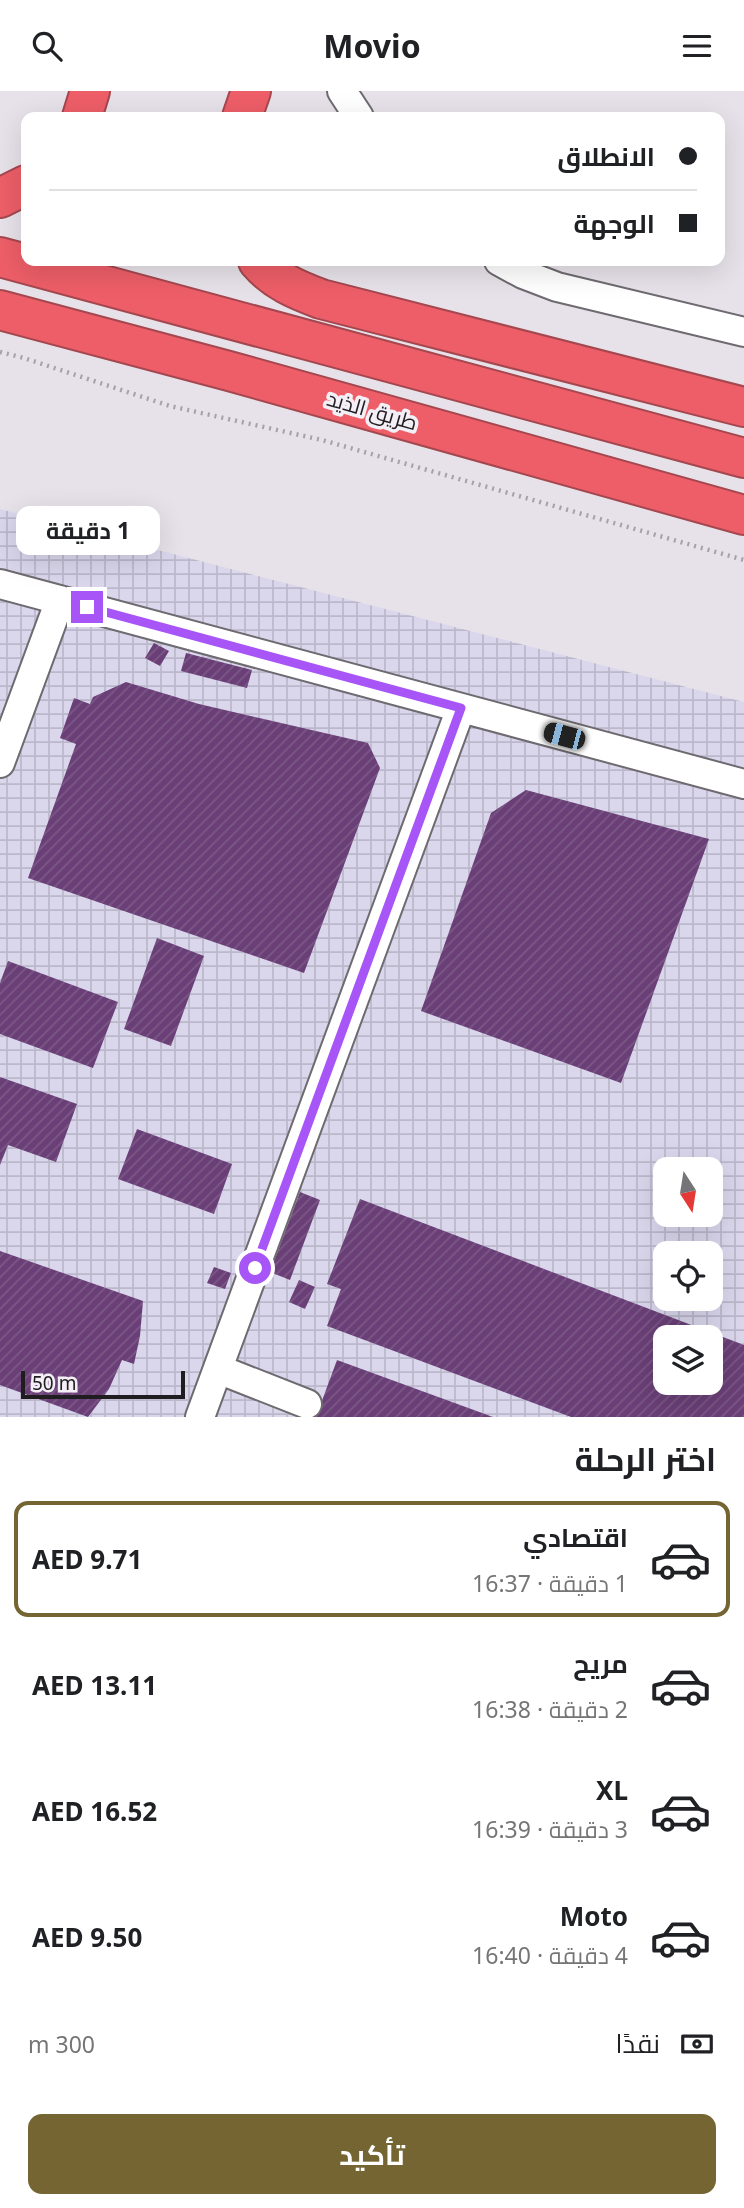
<!DOCTYPE html>
<html lang="ar">
<head>
<meta charset="utf-8">
<style>
	:root { --surface:#fff; --page:#f2f2f2; --text:#202124; --muted:#757577; --line:#e0e0e0; --accent:#746532 }
	body { margin:0; font-family:"Noto Sans",Cairo,sans-serif; background:var(--page); color:var(--text); direction:rtl; height:100vh; display:flex; flex-direction:column; font-size:26px; white-space:nowrap }
	* { box-sizing:border-box; margin:0 }
	p { font-size:23px; color:var(--muted) }
	.icon { flex:none; width:38px; height:38px; fill:none; stroke:currentColor; stroke-width:2; stroke-linecap:round; stroke-linejoin:round }
	.map { position:relative; height:1326px; overflow:hidden; direction:ltr }
	.side { display:flex; flex-direction:column; background:var(--surface); flex:1 }
	.side>* { flex:none }
	.guide { position:absolute; left:21px; top:21px; width:704px; height:154px; border-radius:14px; box-shadow:0 7px 28px #0002; direction:rtl; display:grid; align-content:center; height:154px; padding:0 28px; background:var(--surface) }
	.needle { width:46px; rotate:168deg }
	.fabs { position:absolute; left:653px; top:1066px; display:grid; gap:14px }
	.fabs a { display:grid; place-items:center; width:70px; height:70px; border-radius:14px; background:var(--surface); box-shadow:0 7px 28px #0002; font-size:35px }
	.scale { position:absolute; left:21px; bottom:18px; width:164px; box-sizing:border-box; padding-left:7px; border:4px solid #1f1d20; border-top:0; font-size:19px; line-height:24px; white-space:nowrap; color:#1f1d20; -webkit-text-stroke:5px #f4eff6; paint-order:stroke }
	.end { position:absolute; width:32px; height:32px; margin:-16px; border:9px solid #a855f7; background:#fff; box-shadow:0 0 0 4px #fff }
	.from { border-radius:50% }
	.bubble { position:absolute; height:49px; border-radius:14px; background:var(--surface); box-shadow:0 7px 28px #0002; font-size:23px; font-weight:700; line-height:49px; text-align:center; direction:rtl }
	.car { position:absolute; width:21px; height:42px; margin:-21px -10px; border-radius:9px; box-shadow:0 0 5px 2px #0007; background:linear-gradient(#222 24%,#8ab4d8 0 40%,#222 0 76%,#8ab4d8 0 86%,#222 0) }
	.guide b { display:flex; align-items:center; gap:24px; height:66px; font-size:26px }
	.guide b+b { border-top:2px solid var(--line) }
	.guide i { width:18px; height:18px; background:var(--text) }
	ul { padding:0; list-style:none }
	li { display:flex; align-items:center; gap:21px; height:116px; margin:0 14px 10px; padding:0 14px; border:4px solid transparent; border-radius:14px }
	li div { flex:1 }
	li b { display:block; font-size:26px }
	li em { font-style:normal; font-weight:700 }
	li.selected { border-color:var(--accent) }
	li>.icon { width:63px; height:63px; stroke-width:1.5 }
	h2 { padding:0 28px; font-size:32px; line-height:84px }
	.pay { display:flex; align-items:center; gap:18px; height:77px; padding:0 28px; font-size:26px }
	.pay p { margin-inline-start:auto }
	.action { display:flex; gap:14px; margin-top:auto; padding:14px 28px }
	.action a { flex:1; height:80px; border-radius:14px; background:var(--accent); color:#fff; font-size:28px; font-weight:700; line-height:80px; text-align:center }
	header { display:flex; justify-content:space-between; align-items:center; height:91px; padding:0 28px; background:var(--surface); font-size:32px; font-weight:700 }
	.map>svg:first-child { display:block }
	.industrial { fill:url(#industrial-grid); fill-rule:evenodd }
	.building { fill:url(#building-hatch); fill-rule:evenodd }
	.lines { fill:none; stroke-linecap:round; stroke-linejoin:round }
	.minor-casing { stroke:#6e6a70; stroke-width:32 }
	.highway-casing { stroke:#a5474f; stroke-width:42 }
	.path { stroke:#a5a1a7; stroke-width:4.5; stroke-dasharray:2 5; stroke-linecap:butt }
	.minor { stroke:#fff; stroke-width:28 }
	.highway { stroke:#ed5e68; stroke-width:38 }
	.route { stroke:#a855f7; stroke-width:9 }
	.labels { text-anchor:middle; stroke-width:7; stroke-linejoin:round; paint-order:stroke }
	.street-label { font-size:21px; fill:#1f1d20; stroke:#f4eff6 }
</style>
</head>
<body>
<header><svg class="icon" aria-label="menu" viewBox="0 0 24 24"><path d="M4 6h16M4 12h16M4 18h16"/></svg>Movio<svg class="icon" aria-label="search" viewBox="0 0 24 24"><circle cx="10" cy="10" r="6"/><path d="M15 15l6 6"/></svg></header>
<div class="map">
<svg width="744" height="1326" viewBox="0 0 744 1326">
	<defs>
		<pattern id="industrial-grid" width="8" height="8" patternUnits="userSpaceOnUse" patternTransform="scale(1.75)"><rect width="8" height="8" fill="#dad7ed"/><path d="M0 4h8M4 0v8" fill="none" stroke="#bbb8cb"/></pattern>
		<pattern id="building-hatch" width="6" height="6" patternUnits="userSpaceOnUse" patternTransform="scale(1.75)"><rect width="6" height="6" fill="#6a3f77"/><path d="M-1 1l2-2M0 6l6-6M5 7l2-2" fill="none" stroke="#7a5885"/></pattern>
	</defs>
	<rect width="100%" height="100%" fill="#e7e2e9"/>
	<!-- industrial -->
	<path class="industrial" d="M0 418 744 611V1326H0ZM665 1078H710V1124H665ZM665 1162H710V1208H665ZM665 1246H710V1292H665Z"/>
	<!-- building -->
	<path class="building" d="M154 552 169 560 160 575 145 567Z
		M186 562 252 579 247 597 181 580Z
		M126 591 199 613 368 652 380 677 304 882 28 787 76 653 60 647 74 607 90 613 93 606Z
		M526 699 709 748 621 992 421 920 491 722Z
		M157 847 204 865 171 955 124 938Z
		M8 870 118 911 93 977 0 943V892Z
		M0 986 77 1013 56 1071 8 1054 0 1074Z
		M137 1038 232 1073 214 1123 118 1088Z
		M300 1101 320 1109 290 1189 270 1181Z
		M360 1108 744 1254V1326H571L327 1235 341 1198 327 1193ZM665 1246H710V1292H665Z
		M0 1160 143 1210 140 1245 134 1273 122 1269 109 1298 88 1326 0 1294Z
		M214 1176 231 1182 225 1198 207 1192Z
		M299 1189 315 1196 305 1218 289 1211Z
		M337 1269 493 1326H316Z"/>
	<g class="lines">
		<!-- minor casing -->
		<g class="minor-casing">
			<path id="minor" d="M342 0 359 26
				M499 170 523 183 557 196 744 241
				M0 493 744 693
				M0 672 60 509
				M218 1278 307 1313
				M200 1326 461 617"/>
		</g>
		<!-- highway casing -->
		<g class="highway-casing">
			<path id="highway" d="M82 26 90 0
				M242 26 251 0
				M0 107 26 94
				M0 166 744 367
				M258 170C275 190 297 199 321 208L744 316
				M0 219 229 280 744 424"/>
		</g>
		<!-- path -->
		<path class="path" d="M0 261 24 267 170 315 322 349 744 469"/>
		<!-- minor -->
		<use href="#minor" class="minor"/>
		<!-- highway -->
		<use href="#highway" class="highway"/>
	</g>
	<g class="lines">
		<!-- route -->
		<path class="route" d="M87 516 461 617 255 1177"/>
	</g>
	<g class="labels">
		<!-- street labels -->
		<g class="street-label">
			<text transform="translate(372 320) rotate(16)" y="7">طريق الذيد</text>
		</g>
	</g>
</svg>
<div class="fabs">
<a><svg class="needle" viewBox="-14 -14 28 28"><path d="M0-13l5 13h-10z" fill="#e53935"/><path d="M0 13l5-13h-10z" fill="#757577"/></svg></a>
<a><svg class="icon" aria-label="locate" viewBox="0 0 24 24"><circle cx="12" cy="12" r="6"/><path d="M12 2v4M12 18v4M2 12h4M18 12h4"/></svg></a>
<a><svg class="icon" aria-label="layers" viewBox="0 0 24 24"><path d="M12 4l9 5-9 5-9-5zM3 14l9 5 9-5"/></svg></a>
</div>
<div class="scale">50 m</div>
<i class="end from" style="left:255px;top:1177px"></i>
<i class="end" style="left:87px;top:516px"></i>
<div class="bubble" style="left:16px;top:415px;width:144px">1 دقيقة</div>
<i class="car" style="left:564px;top:645px;rotate:285deg"></i>
<div class="guide">
<b><i class="from"></i>الانطلاق</b>
<b><i></i>الوجهة</b>
</div>
</div>
<section class="side">
<h2>اختر الرحلة</h2>
<ul>
<li class="selected"><svg class="icon" aria-label="car" viewBox="0 0 24 24"><path d="M5 17H2v-5l4-1 3-4h7l3 4 3 1v5h-3M9 17h6M6 11h13"/><circle cx="7" cy="17" r="2"/><circle cx="17" cy="17" r="2"/></svg><div><b>اقتصادي</b><p>1 دقيقة · 16:37</p></div><em>AED 9.71</em></li>
<li><svg class="icon" aria-label="car" viewBox="0 0 24 24"><path d="M5 17H2v-5l4-1 3-4h7l3 4 3 1v5h-3M9 17h6M6 11h13"/><circle cx="7" cy="17" r="2"/><circle cx="17" cy="17" r="2"/></svg><div><b>مريح</b><p>2 دقيقة · 16:38</p></div><em>AED 13.11</em></li>
<li><svg class="icon" aria-label="car" viewBox="0 0 24 24"><path d="M5 17H2v-5l4-1 3-4h7l3 4 3 1v5h-3M9 17h6M6 11h13"/><circle cx="7" cy="17" r="2"/><circle cx="17" cy="17" r="2"/></svg><div><b>XL</b><p>3 دقيقة · 16:39</p></div><em>AED 16.52</em></li>
<li><svg class="icon" aria-label="car" viewBox="0 0 24 24"><path d="M5 17H2v-5l4-1 3-4h7l3 4 3 1v5h-3M9 17h6M6 11h13"/><circle cx="7" cy="17" r="2"/><circle cx="17" cy="17" r="2"/></svg><div><b>Moto</b><p>4 دقيقة · 16:40</p></div><em>AED 9.50</em></li>
</ul>
<div class="pay"><svg class="icon" aria-label="cash" viewBox="0 0 24 24"><path d="M3 7h18v10H3z"/><circle cx="12" cy="12" r="2"/></svg>نقدًا<p>300 m</p></div>
<div class="action"><a>تأكيد</a></div>
</section>
</body>
</html>
